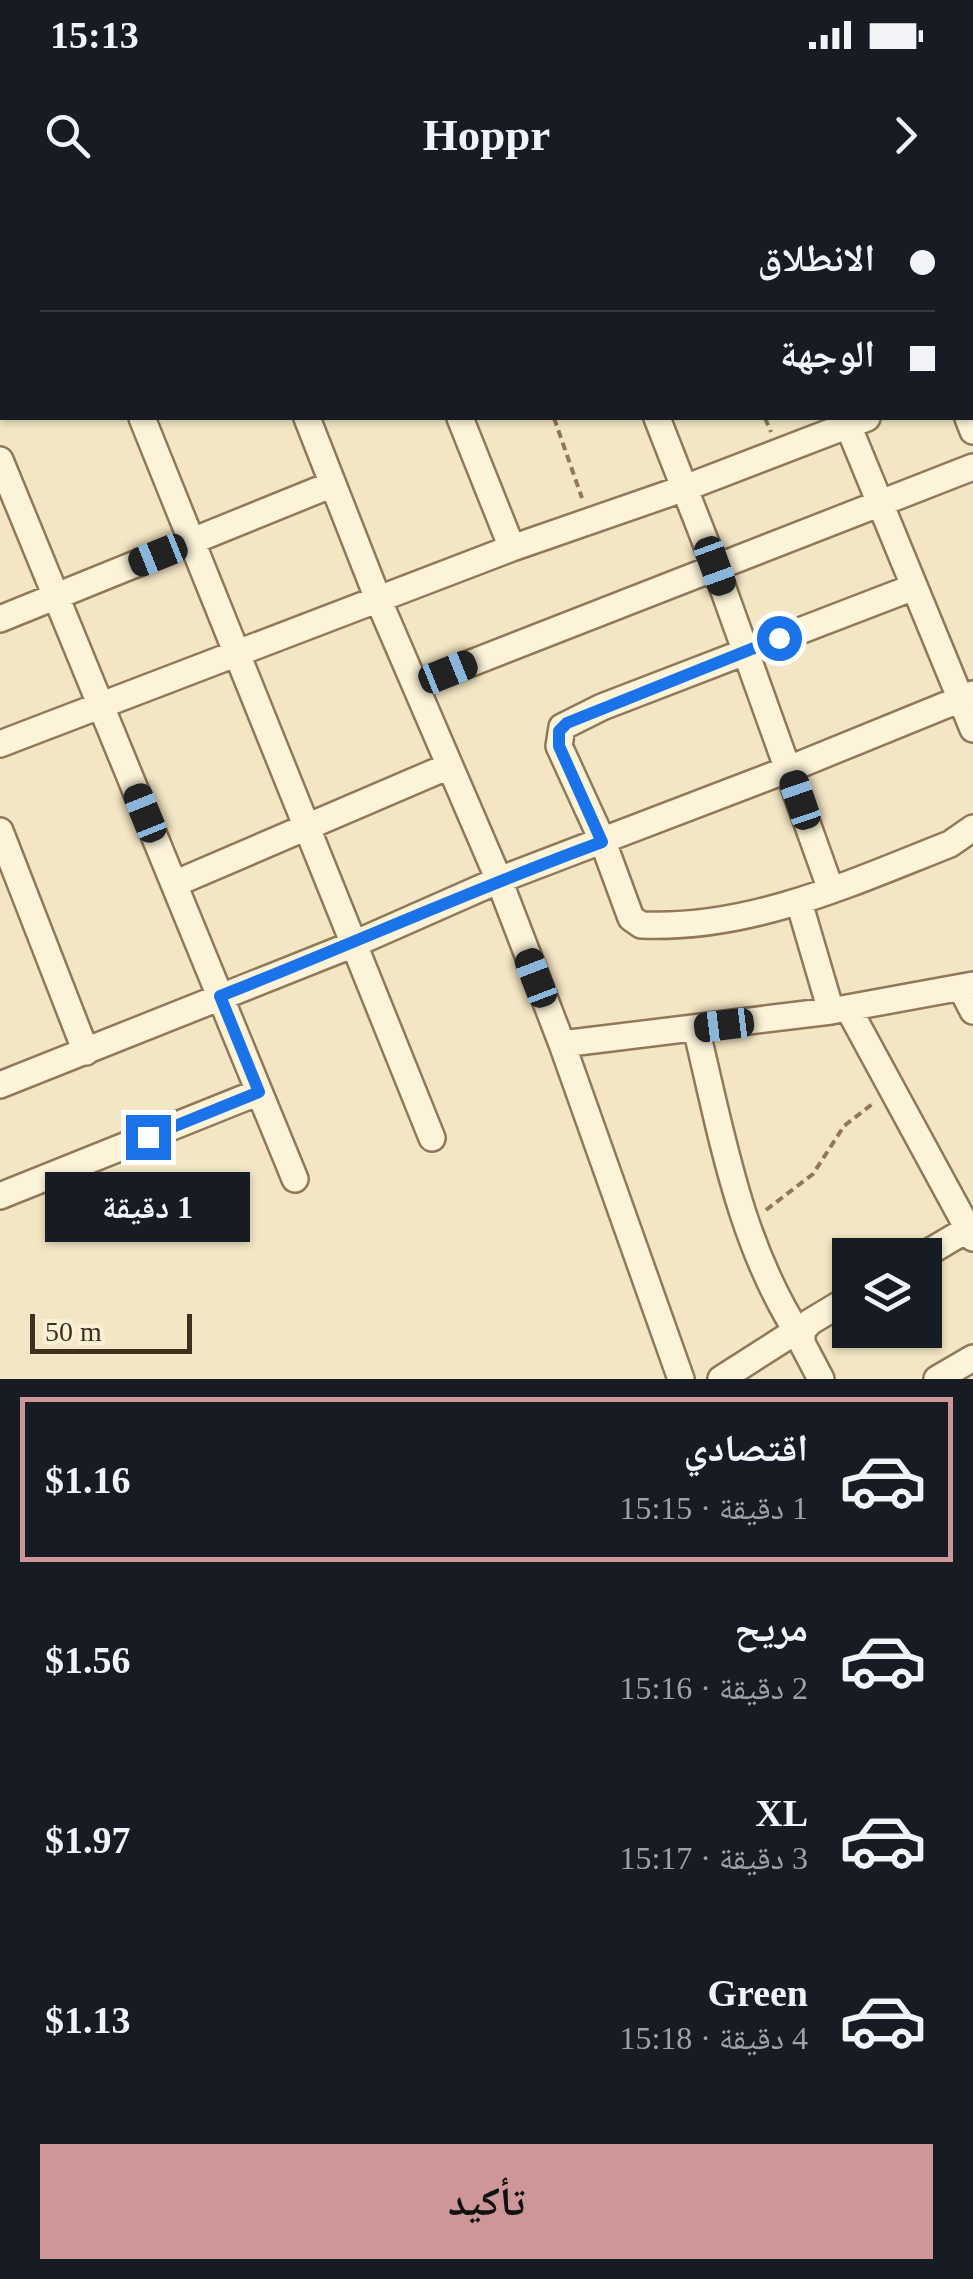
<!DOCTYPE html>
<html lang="ar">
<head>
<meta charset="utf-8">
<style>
	:root { --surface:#171b24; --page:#20242c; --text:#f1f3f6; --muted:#9ea1a6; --line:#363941; --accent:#cf9697 }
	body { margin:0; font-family:"Times New Roman","Noto Naskh Arabic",serif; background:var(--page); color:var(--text); direction:rtl; height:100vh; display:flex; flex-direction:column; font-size:38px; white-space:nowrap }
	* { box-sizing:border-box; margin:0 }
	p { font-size:32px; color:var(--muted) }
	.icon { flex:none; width:55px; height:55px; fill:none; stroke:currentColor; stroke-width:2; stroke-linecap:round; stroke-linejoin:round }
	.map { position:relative; height:1179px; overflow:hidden; direction:ltr }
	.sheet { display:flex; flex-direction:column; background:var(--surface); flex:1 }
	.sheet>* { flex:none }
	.hud { position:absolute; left:0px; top:0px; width:975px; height:220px; box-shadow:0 2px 8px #0004; direction:rtl; display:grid; align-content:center; height:220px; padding:0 40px; background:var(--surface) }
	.tools { position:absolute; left:832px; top:1038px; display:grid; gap:20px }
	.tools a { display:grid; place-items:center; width:110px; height:110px; border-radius:0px; background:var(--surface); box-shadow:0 2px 8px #0004; font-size:50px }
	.scale { position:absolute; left:30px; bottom:25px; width:162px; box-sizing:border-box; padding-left:10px; border:5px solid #3e2f1e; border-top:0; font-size:28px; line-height:35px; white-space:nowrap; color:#3e2f1e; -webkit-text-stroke:8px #f9f0d5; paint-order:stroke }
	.end { position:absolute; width:45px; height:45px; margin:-22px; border:12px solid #1a73e8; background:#fff; box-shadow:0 0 0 5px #fff }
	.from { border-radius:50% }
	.bubble { position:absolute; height:70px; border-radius:0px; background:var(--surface); box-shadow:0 2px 8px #0004; font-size:32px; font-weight:700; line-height:70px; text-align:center; direction:rtl }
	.car { position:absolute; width:30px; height:60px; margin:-30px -15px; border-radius:12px; box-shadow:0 0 8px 2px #0007; background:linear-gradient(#222 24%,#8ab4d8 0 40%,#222 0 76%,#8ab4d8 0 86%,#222 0) }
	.hud b { display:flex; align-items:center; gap:35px; height:95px; font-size:38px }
	.hud b+b { border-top:2px solid var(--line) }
	.hud i { width:25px; height:25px; background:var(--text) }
	ul { padding:18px 0 0; list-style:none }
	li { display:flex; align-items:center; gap:30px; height:165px; margin:0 20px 15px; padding:0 20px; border:5px solid transparent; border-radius:0px }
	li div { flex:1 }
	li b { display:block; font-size:38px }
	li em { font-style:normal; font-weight:700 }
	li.selected { border-color:var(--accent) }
	li>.icon { width:90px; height:90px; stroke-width:1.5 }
	.primary-button { display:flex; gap:20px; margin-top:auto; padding:20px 40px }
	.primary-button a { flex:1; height:115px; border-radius:0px; background:var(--accent); color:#111; font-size:40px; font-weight:700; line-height:115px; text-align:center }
	.status { display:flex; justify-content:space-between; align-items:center; height:70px; padding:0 50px; background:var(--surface); direction:ltr }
	.status svg { height:28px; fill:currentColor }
	header { display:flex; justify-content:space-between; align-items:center; height:130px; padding:0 40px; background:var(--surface); font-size:45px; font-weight:700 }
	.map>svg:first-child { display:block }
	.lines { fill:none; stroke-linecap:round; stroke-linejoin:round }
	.minor-casing { stroke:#907858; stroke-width:30 }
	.path { stroke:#907858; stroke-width:4; stroke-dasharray:8 5; stroke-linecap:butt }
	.minor { stroke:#fcf3d9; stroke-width:25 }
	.route { stroke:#1a73e8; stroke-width:12 }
</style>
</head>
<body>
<div class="status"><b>15:13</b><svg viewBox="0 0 49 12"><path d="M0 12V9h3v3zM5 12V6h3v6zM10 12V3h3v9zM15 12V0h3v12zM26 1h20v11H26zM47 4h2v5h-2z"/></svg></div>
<header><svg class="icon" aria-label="forward" viewBox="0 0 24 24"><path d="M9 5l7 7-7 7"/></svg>Hoppr<svg class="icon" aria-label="search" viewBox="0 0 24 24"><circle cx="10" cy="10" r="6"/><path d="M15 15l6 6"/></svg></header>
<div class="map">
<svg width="973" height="1179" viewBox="0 0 973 1179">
	<rect width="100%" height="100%" fill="#f3e6c4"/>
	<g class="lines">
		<!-- minor casing -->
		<g class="minor-casing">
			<path id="minor" d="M55 0 56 2
				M382 0 383 2
				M571 0 572 2
				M766 0 767 2
				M890 0 891 2
				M201 2 206 0
				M285 2 291 0
				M620 2 626 0
				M972 70H973
				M0 85 2 84
				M0 201 2 200
				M142 218 432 938
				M307 218 378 399 499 680 562 844 681 1179
				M460 218 512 348
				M657 218 715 366 831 690
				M845 218 973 529
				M968 218 973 231
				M0 260 295 979
				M914 387 602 507 562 527 559 546 603 642 631 718 641 725C750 730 851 683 950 644L973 628
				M0 419 333 284
				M415 485 973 267
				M0 544 512 348 685 288 867 218
				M0 631 86 852
				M174 684 449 566
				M799 702 831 811
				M961 788 973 811
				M848 808 973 1038
				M696 828C722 936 740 1045 801 1138
				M562 844 831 811 973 785
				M0 885 354 744 499 680 789 569 973 494
				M0 996 259 892
				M924 1055 973 1026
				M721 1179 796 1131
				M821 1179 802 1143V1131L810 1122 850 1098
				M937 1179 973 1158"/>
		</g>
		<!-- path -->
		<path class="path" d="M554 218 582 298
			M765 218 771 232
			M766 1010 813 974 844 926 875 902"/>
		<!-- minor -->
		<use href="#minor" class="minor"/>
	</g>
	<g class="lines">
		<!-- route -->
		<path class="route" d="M148 937 259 892 220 796C348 746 473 689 602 642L559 546V531L567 523 779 438"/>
	</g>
</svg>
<div class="tools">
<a><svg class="icon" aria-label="layers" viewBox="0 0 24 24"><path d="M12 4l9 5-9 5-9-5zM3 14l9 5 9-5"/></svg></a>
</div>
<div class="scale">50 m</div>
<i class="end from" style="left:779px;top:438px"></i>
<i class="end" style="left:148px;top:937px"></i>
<div class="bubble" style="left:45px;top:972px;width:205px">1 دقيقة</div>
<i class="car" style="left:158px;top:355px;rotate:248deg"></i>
<i class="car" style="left:715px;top:366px;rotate:160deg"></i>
<i class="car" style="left:448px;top:472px;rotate:68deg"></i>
<i class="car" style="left:800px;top:600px;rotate:341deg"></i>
<i class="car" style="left:145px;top:613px;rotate:338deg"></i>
<i class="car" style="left:536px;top:778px;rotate:339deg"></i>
<i class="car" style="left:724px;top:825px;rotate:263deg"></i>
<div class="hud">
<b><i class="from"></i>الانطلاق</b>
<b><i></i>الوجهة</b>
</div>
</div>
<section class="sheet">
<ul>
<li class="selected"><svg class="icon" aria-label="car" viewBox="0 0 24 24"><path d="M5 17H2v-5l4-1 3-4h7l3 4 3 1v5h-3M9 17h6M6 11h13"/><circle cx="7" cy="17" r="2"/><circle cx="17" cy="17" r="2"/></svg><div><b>اقتصادي</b><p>1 دقيقة · 15:15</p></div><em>$1.16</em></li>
<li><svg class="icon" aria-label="car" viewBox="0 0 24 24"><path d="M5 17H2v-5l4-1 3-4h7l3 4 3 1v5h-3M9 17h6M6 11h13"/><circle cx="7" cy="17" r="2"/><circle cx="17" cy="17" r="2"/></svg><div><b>مريح</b><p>2 دقيقة · 15:16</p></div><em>$1.56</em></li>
<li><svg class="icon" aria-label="car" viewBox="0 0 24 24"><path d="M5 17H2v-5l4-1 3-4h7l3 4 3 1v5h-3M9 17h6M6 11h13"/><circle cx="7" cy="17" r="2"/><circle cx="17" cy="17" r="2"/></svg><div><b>XL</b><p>3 دقيقة · 15:17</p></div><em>$1.97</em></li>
<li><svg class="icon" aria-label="car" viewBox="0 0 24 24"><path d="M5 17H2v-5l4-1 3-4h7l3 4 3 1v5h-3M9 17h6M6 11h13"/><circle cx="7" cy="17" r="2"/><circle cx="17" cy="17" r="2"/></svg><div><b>Green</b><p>4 دقيقة · 15:18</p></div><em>$1.13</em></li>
</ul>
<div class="primary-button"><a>تأكيد</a></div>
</section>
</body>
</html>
